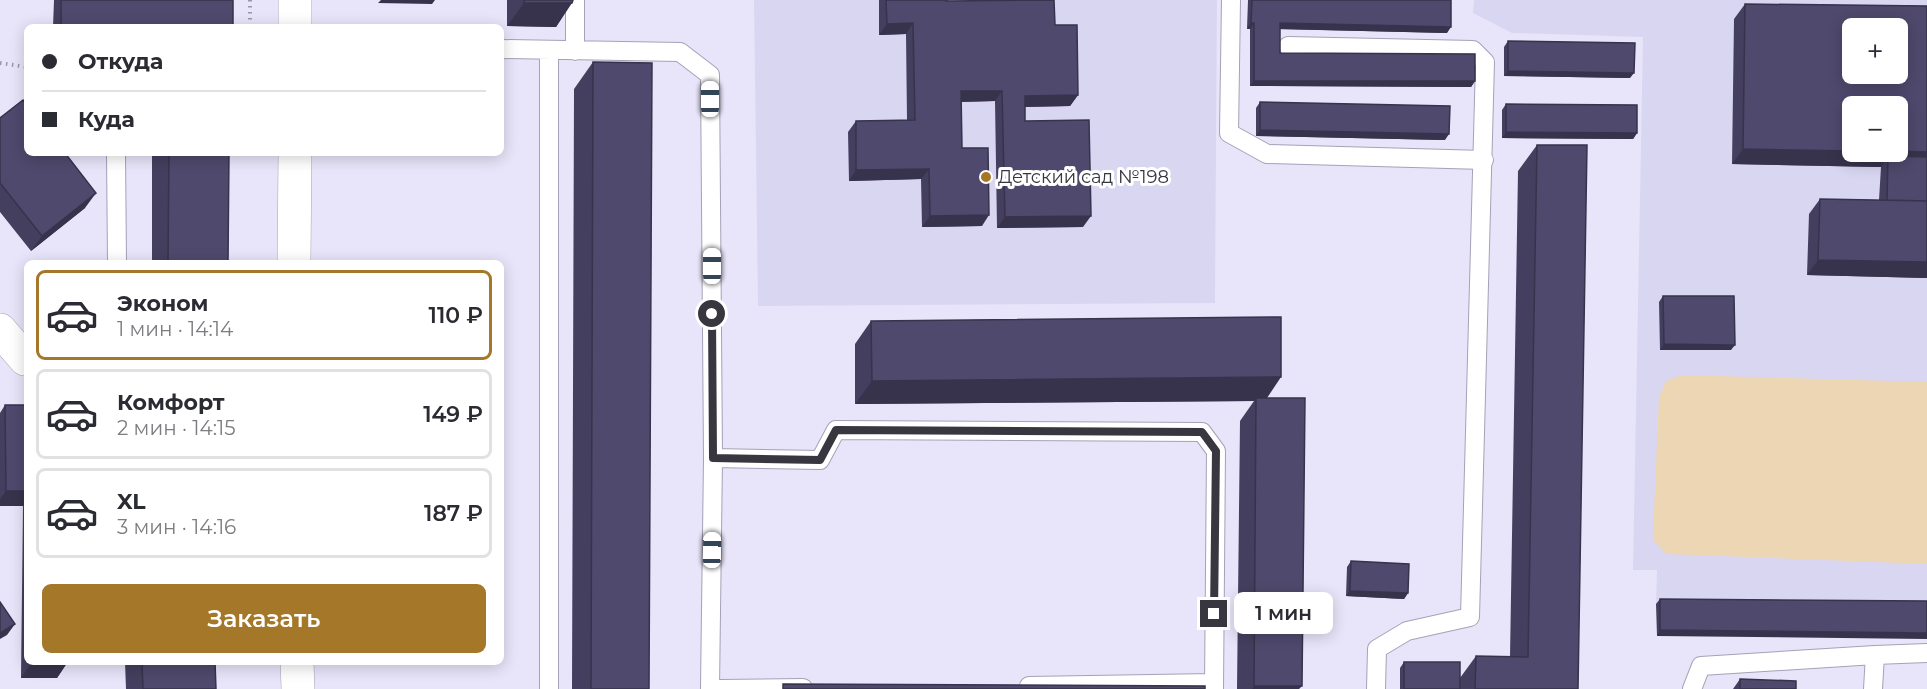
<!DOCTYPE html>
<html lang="ru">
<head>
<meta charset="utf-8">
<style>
	:root { --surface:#fff; --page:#f2f2f3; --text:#2b2b33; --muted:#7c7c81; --line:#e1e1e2; --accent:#a47729 }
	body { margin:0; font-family:Montserrat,sans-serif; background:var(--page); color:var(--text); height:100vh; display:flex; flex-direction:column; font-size:22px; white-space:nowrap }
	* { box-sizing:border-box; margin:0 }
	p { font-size:20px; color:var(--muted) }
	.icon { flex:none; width:33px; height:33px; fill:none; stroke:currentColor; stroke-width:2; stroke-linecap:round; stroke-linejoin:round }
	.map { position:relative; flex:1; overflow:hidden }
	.details { position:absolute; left:24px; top:260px; width:480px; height:405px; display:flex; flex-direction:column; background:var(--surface); border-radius:9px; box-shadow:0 3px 15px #0003 }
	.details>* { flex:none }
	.hud { position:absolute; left:24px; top:24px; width:480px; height:132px; border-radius:9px; box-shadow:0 3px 15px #0003; display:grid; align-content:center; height:132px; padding:0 18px; background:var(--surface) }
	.fabs { position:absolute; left:1842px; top:18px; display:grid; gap:12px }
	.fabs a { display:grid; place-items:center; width:66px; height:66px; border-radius:9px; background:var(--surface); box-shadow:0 3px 15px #0003; font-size:30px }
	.end { position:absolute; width:27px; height:27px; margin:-14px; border:8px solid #38373f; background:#fff; box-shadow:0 0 0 3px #fff }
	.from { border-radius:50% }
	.bubble { position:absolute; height:42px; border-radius:9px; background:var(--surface); box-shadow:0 3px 15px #0003; font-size:20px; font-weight:600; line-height:42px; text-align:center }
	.car { position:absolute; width:18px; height:36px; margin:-18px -9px; border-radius:8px; box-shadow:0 0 4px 2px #0007; background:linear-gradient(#fff 24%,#345 0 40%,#fff 0 76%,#345 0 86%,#fff 0) }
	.hud b { display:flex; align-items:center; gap:21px; height:57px; font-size:22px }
	.hud b+b { border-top:2px solid var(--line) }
	.hud i { width:15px; height:15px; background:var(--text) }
	ul { padding:10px 0 0; list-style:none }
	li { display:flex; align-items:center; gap:18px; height:90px; margin:0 12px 9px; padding:0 6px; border:3px solid var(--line); border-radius:9px }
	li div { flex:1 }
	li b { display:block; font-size:22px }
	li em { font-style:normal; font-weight:600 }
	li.on { border-color:var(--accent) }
	li>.icon { width:54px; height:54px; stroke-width:1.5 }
	.action { display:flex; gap:12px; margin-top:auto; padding:12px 18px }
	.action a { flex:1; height:69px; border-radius:9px; background:var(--accent); color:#fff; font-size:24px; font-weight:600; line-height:69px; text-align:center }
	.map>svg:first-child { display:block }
	.built { fill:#d9d6f2; fill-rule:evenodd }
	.garden { fill:#ecd6b4 }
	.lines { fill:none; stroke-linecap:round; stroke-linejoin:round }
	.service-casing { stroke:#a4a2b6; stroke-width:20 }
	.minor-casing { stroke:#a4a2b6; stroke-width:34 }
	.path { stroke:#9997a7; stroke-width:4; stroke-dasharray:1.5 4.5; stroke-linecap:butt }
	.service { stroke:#fff; stroke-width:18 }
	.minor { stroke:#fff; stroke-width:33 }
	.wall { fill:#443f5e }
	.shaded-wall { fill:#37334c }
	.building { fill:#4f496d; stroke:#37334c; stroke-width:1.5; fill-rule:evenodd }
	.route { stroke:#38373f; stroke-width:8 }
	.poi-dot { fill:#a47729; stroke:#fff; stroke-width:2 }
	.labels { text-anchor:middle; stroke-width:6; stroke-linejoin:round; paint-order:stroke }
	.poi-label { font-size:18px; fill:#38373f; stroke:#fff; text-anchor:start }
</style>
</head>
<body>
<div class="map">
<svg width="1927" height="689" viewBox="0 0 1927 689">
	<rect width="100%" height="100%" fill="#e8e5fa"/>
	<!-- built -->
	<path class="built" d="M754 0H1217L1215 303 758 306Z
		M1474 0H1927V607L1656 605 1657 570H1633L1643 37 1512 33 1473 13ZM1852 28H1898V74H1852ZM1852 106H1898V152H1852Z"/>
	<!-- garden -->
	<path class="garden" d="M1682 375 1927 382V564L1666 554 1654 541 1653 533 1659 397 1666 381Z"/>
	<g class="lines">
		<!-- service casing -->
		<g class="service-casing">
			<path id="service" d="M575 0V51
				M1231 0 1229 133 1267 154 1484 160
				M1288 46 1473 50 1485 62 1470 617 1407 631 1377 649 1376 689
				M501 49 680 52 710 75 713 458 710 689
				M116 153 117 262
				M713 458 820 460 836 430 1202 432 1216 451 1214 689
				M1875 655 1927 653
				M1029 686 1213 683
				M549 689V51
				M720 689 803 688
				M1692 689 1701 666 1875 655 1873 689"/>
		</g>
		<!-- minor casing -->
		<g class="minor-casing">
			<path id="minor" d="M295 0V27
				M294 262 295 153
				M0 330 25 359
				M297 662 298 689"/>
		</g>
		<!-- path -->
		<path class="path" d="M250 0V27
			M0 63 27 67"/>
		<!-- service -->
		<use href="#service" class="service"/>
		<!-- minor -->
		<use href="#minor" class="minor"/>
	</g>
	<!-- wall -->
	<path class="wall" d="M54 0H233V27H53Z
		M507 0H573L556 27 507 26Z
		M879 0H946L1055 25 1078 95 1070 106 1025 107V121L1083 227 997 228 995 101 961 102 962 148 982 226 922 227 921 179 849 181 848 132 856 121 907 120 906 34 879 35Z
		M1248 0H1451L1447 33 1280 29V53L1475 81 1471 87 1250 86V29H1247Z
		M1745 4 1927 6V278L1807 275 1809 214 1820 199 1879 200 1881 167 1732 164 1734 19Z
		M1508 41 1630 78 1504 76V47Z
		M593 62 649 689H572L574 89Z
		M1260 102 1445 140 1256 136V108Z
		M1506 104 1637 133 1633 139 1502 138V110Z
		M0 118 85 208 31 251 0 212Z
		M1537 145 1578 689H1400V668L1404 662 1460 678 1476 656 1510 657 1518 171Z
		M152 153H229L228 262H152Z
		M1663 296 1731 350H1660L1659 302Z
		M871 321 1267 398 1299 689H1237L1240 421 1254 401 855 404V344Z
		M5 405H27V662H67V663L57 678H21L23 506H0V413Z
		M1351 561 1408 593 1404 599 1346 596 1347 567Z
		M1660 599 1927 601 1657 636 1656 604Z
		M125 662H215L216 689H126Z
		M1740 679 1796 689H1733Z"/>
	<!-- shaded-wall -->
	<path class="shaded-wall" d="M381 0H435L432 4 378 3Z
		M524 3H572L556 27 507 26Z
		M913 23 906 34 879 35 887 24Z
		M1251 23H1254L1250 29H1247Z
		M1280 23 1451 27 1447 33 1276 29Z
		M1508 71 1634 73 1630 78 1504 76Z
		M1254 81H1475L1471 87 1250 86Z
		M961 91H1002L995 101 954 102Z
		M1078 95 1070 106 1017 107 1025 96Z
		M1260 130 1449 134 1445 140 1256 136Z
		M1506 132 1637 133 1633 139 1502 138Z
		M1743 149 1852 151V152H1927V167L1888 156 1881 167 1732 164Z
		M929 169 921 179 849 181 856 170Z
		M96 193 85 208 31 251 42 236Z
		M989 215 982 226 922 227 930 216Z
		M1091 216 1083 227 997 228 1005 217Z
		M1818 260 1927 262V278L1807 275Z
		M1664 344 1735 345 1731 350H1660Z
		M1281 377 1265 401 1256 398 1254 401 855 404 872 381Z
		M6 491H27V500L23 506H0V499Z
		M1350 591 1408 593 1404 599 1346 596Z
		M15 624 7 635 0 639V633Z
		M1660 630 1927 633V639L1657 636Z
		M32 662 67 663 57 678H21Z
		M1254 686H1302L1299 689H1252Z"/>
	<!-- building -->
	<path class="building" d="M61 0H233V27H61Z
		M524 0H573L572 3H524Z
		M886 0H946V1L1054 0 1055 25H1077L1078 95 1025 96V121L1089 120 1091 216 1005 217 1002 91H961L962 148H988L989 215 930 216 929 169 856 170V121L915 120 913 23 887 24Z
		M1252 0H1451V27L1280 23V53L1475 54V81H1254V23H1251Z
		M1745 4 1927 6V152L1898 151V106H1852V151L1743 149ZM1852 28H1898V74H1852Z
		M1508 41 1635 43 1634 73 1508 71Z
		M593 62 652 63 649 689H591Z
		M23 100 27 105V153H65L96 193 42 236 0 183V118Z
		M1260 102 1450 106 1449 134 1260 130Z
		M1506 104 1637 105V133L1506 132Z
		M1537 145H1587L1578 689H1475L1476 656 1528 657Z
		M169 153H229L228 262H168Z
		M1888 156 1927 157V201L1887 200Z
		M1820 199 1927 201V262L1818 260Z
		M1663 296H1734L1735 345 1664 344Z
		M1281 317V377L872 381 871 321Z
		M1256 398H1305L1302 686H1254Z
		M5 405H27V491H6Z
		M1351 561 1409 564 1408 593 1350 591Z
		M1660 599 1927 601V633L1660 630Z
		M0 602 15 624 0 633Z
		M142 662H215L216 689H143Z
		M1404 662H1460V689H1404Z
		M1740 679 1796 681V689H1740Z
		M783 684 1205 686V689H783Z"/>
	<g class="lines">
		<!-- route -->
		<path class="route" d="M712 314 713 458 820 460 836 430 1202 432 1216 451 1214 614"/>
	</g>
	<!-- markers -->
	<circle class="poi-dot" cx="986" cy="177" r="6"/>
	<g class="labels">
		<!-- poi labels -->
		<g class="poi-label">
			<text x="998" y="183">Детский сад №198</text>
		</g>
	</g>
</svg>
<div class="fabs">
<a>+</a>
<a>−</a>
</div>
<i class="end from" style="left:712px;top:314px"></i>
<i class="end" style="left:1214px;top:614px"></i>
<div class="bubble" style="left:1234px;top:592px;width:99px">1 мин</div>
<i class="car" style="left:710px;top:99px;rotate:0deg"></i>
<i class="car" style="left:712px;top:266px;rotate:0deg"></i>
<i class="car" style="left:712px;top:550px;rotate:1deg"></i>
<div class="hud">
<b><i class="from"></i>Откуда</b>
<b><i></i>Куда</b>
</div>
<section class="details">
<ul>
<li class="on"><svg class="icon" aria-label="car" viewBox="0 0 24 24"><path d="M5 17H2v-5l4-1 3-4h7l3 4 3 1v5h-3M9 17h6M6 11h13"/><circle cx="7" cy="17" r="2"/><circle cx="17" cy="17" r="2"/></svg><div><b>Эконом</b><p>1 мин · 14:14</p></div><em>110 ₽</em></li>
<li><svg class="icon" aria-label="car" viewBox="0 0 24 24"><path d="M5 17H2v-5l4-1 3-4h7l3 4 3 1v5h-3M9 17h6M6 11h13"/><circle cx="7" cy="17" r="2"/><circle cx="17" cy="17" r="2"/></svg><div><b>Комфорт</b><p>2 мин · 14:15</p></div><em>149 ₽</em></li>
<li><svg class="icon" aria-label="car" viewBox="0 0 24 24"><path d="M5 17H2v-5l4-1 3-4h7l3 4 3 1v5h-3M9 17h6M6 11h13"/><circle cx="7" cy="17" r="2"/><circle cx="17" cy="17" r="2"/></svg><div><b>XL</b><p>3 мин · 14:16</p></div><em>187 ₽</em></li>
</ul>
<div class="action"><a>Заказать</a></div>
</section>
</div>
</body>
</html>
